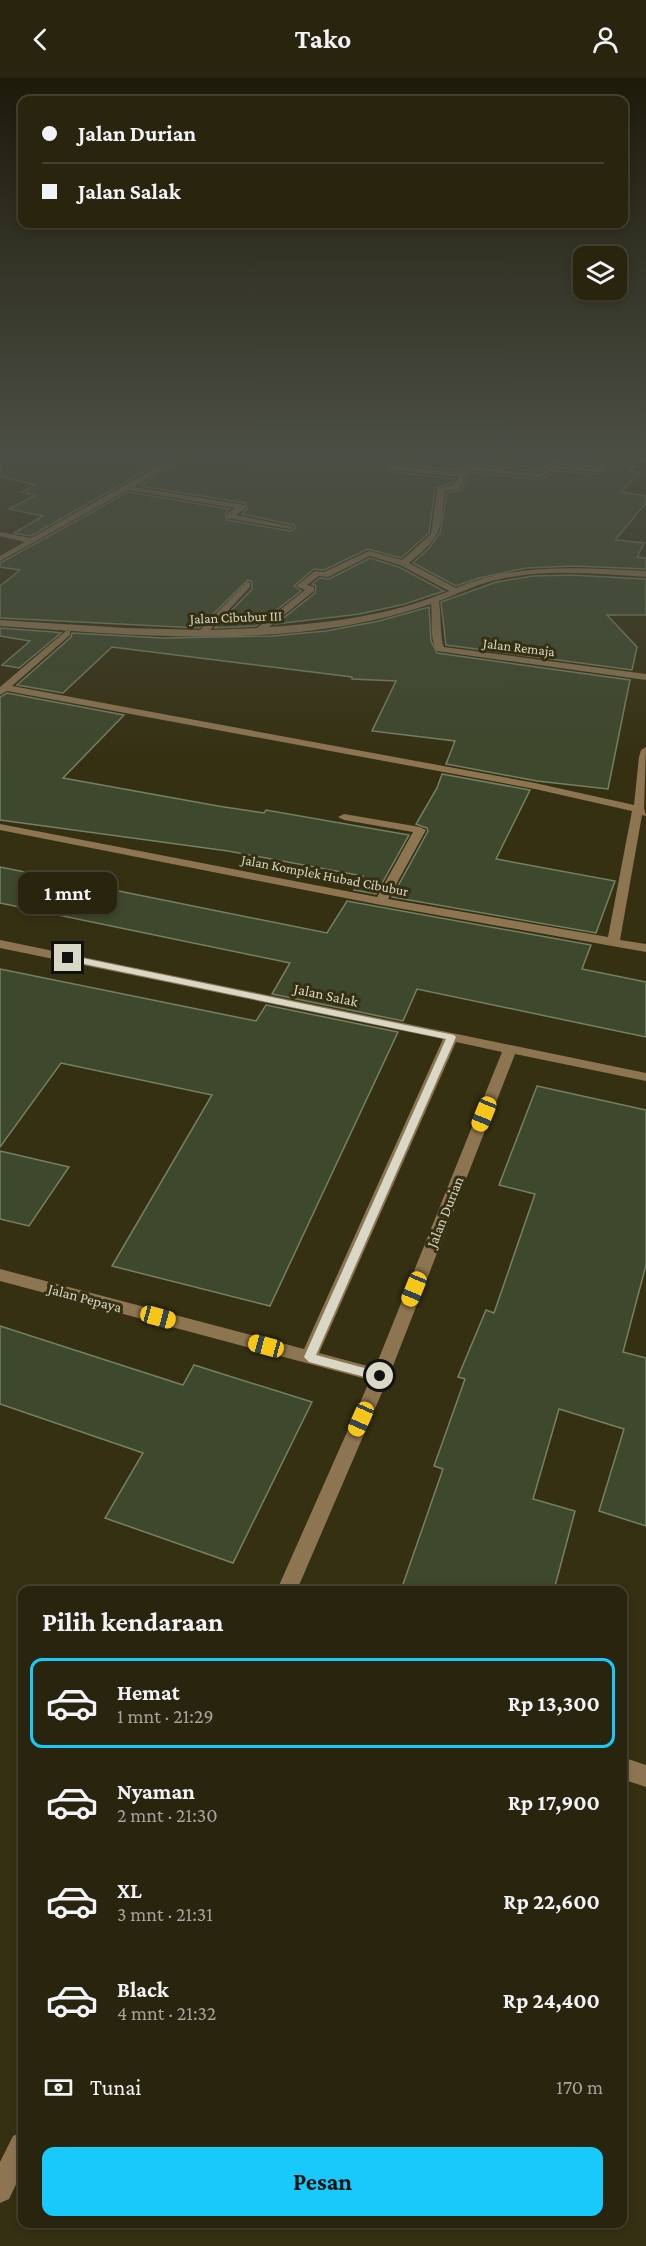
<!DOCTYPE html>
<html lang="id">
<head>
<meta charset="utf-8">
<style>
	:root { --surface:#28240e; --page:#34301c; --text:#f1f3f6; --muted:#a5a49e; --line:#44412e; --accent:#17cafb }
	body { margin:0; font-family:"Crimson Pro",serif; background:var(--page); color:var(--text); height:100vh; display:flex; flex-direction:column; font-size:22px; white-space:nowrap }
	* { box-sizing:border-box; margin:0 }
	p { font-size:20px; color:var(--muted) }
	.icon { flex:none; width:33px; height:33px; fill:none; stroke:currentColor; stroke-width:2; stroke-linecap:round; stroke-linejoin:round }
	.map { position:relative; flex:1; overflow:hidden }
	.drawer { position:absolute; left:18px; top:1508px; width:609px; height:642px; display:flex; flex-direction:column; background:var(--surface); border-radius:12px; box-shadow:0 3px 9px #0003,0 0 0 2px var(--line) }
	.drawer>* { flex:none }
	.guide { position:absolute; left:18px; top:18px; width:610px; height:132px; border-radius:12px; box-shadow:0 3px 9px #0003,0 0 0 2px var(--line); display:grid; align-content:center; height:132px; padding:0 24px; background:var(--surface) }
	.buttons { position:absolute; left:573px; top:168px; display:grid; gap:12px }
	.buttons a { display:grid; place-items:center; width:54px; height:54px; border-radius:12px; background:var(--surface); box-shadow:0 3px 9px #0003,0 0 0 2px var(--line); font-size:30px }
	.end { position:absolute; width:27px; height:27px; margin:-14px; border:8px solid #d9d7c6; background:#111; box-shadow:0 0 0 3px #111 }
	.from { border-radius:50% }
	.bubble { position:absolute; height:42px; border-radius:12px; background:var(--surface); box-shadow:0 3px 9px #0003,0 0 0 2px var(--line); font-size:20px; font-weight:700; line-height:42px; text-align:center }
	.car { position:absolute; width:18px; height:36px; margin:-18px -9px; border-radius:8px; box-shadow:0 0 4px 2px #0007; background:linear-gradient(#f5c518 24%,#345 0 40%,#f5c518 0 76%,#345 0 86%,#f5c518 0) }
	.guide b { display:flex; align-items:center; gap:21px; height:57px; font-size:22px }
	.guide b+b { border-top:2px solid var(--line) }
	.guide i { width:15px; height:15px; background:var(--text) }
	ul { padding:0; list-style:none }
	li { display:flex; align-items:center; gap:18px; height:90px; margin:0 12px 9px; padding:0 12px; border:3px solid transparent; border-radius:12px }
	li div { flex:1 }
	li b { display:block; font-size:22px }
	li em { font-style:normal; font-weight:700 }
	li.current { border-color:var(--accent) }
	li>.icon { width:54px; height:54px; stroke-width:1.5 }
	h2 { padding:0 24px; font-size:27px; line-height:72px }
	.pay { display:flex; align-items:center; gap:15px; height:66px; padding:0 24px; font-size:22px }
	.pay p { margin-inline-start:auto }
	.action { display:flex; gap:12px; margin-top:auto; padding:12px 24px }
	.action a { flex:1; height:69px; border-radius:12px; background:var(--accent); color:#111; font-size:24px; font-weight:700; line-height:69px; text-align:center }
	header { display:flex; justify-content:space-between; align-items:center; height:78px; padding:0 24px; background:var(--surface); font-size:27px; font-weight:700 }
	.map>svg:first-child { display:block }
	.building { fill:#3e482c; stroke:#758163; stroke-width:1.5 }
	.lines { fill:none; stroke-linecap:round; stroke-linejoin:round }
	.minor { fill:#8e7552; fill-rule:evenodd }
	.route { fill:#d9d7c6 }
	.labels { text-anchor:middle; stroke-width:6; stroke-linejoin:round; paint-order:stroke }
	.far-street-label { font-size:14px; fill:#d9d7c6; stroke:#353012 }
	.street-label { font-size:15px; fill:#d9d7c6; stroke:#353012 }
</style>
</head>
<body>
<header><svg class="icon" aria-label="back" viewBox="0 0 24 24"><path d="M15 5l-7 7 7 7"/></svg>Tako<svg class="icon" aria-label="person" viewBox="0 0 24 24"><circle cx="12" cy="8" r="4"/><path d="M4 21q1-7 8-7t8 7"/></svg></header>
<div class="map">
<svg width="646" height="2168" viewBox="0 0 646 2168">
	<rect width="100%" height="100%" fill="#353012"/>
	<!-- building -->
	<path class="building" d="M0 377H173L31 458 14 455 43 438 9 431 36 417 22 414 35 407 0 398Z
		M189 377H398L390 387 394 394 455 401 452 405 435 410 429 455 401 480 368 471 324 492 314 491 294 508 301 513 256 548 215 550 252 511V504L248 502 199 550 0 540V508L20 492 0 489V485L128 414 229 431 225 436 227 442 290 453 296 450 294 447 242 436 247 431 245 425 140 408Z
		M410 377H500L495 389 468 386 460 393 404 386Z
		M512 377H608L592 388 553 385 538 394 506 390Z
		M618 382 635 385 630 393 640 395 621 414 646 418V425L615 462 644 465 637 479 646 480V491L574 488 526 490 479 500 456 508 413 485 430 469 440 455 447 415 461 412 471 394 540 402 555 393 597 396Z
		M370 480 399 489 444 513 405 526 360 536 276 546 315 515 316 508 312 506 320 500 329 501Z
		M571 497 646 501V537H607L637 569 632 592 446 567 441 524 496 504 533 498Z
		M429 529 431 563 437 575 630 602 608 711 537 703 446 686 455 663 372 653 396 603 352 601V599L112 569 63 615 17 607 71 559 72 555 163 560 272 558 326 553 379 543Z
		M0 550 54 554 61 555 19 590 2 587 30 563 0 558Z
		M7 615 124 637 63 700 218 728 264 735 266 732 409 757 376 816 354 812 363 798 228 773 0 742V619Z
		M442 696 530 712 496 781 615 803 596 855 392 819 428 753 427 750 416 746 437 710Z
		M0 789 327 855 347 823 591 867 582 891 646 904V959L417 911 403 943 272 916 290 885 0 825Z
		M0 891 256 943 266 927 398 954 270 1228 112 1188 212 1017 61 985 0 1069Z
		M537 1008 646 1032V1187L623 1274 646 1280V1448L599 1433 624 1351 559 1331 533 1421 575 1433 554 1512H401L443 1391 434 1388 465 1301 458 1299 486 1232 494 1235 535 1116 499 1107Z
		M0 1073 69 1089 29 1148 0 1141Z
		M0 1248 183 1307 194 1287 312 1324 233 1485 105 1440 143 1375 0 1326Z"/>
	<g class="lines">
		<!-- minor -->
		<path class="minor" d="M178 377H187L134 409 245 427V431L236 437 294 449 290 451 227 440V436L235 430 128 412 0 483V478L25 464 0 458V454L31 460Z
			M401 377H408L400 388 461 395 468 388 496 391 503 377H510L503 392 539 396 553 387 593 390 612 377 646 380V384L617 380 597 394 554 391 540 400 470 392 459 411 445 413C439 456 444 456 409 485L456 510C517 484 582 490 646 493V499C597 496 545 490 496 502 477 506 458 516 439 523 441 535 440 561 444 569L646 596V602L437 573C429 560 433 541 431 526 294 573 142 558 0 548V542L126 550 200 552 247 504 250 505V509L210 552 257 550 305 512 296 508 315 493 324 494 369 473 402 482 431 456 437 411 453 407 459 399 394 392 392 388ZM370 478 400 487 449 513C392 537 331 545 269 549L314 513V509L307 507 319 498 328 499Z
			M67 552 70 553V557L12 608 535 705 634 727 639 679 641 672 646 669 644 730 646 738 642 737 620 862 646 866V874L381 827 0 752V746L377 819 413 754 344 742 338 739 344 736 420 749 426 752 388 821 608 859 632 733 535 711 7 613 0 617V609Z
			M0 862 646 995V1003L515 976 389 1298 297 1512H277L370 1302 0 1203V1191L304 1271 443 961 0 870ZM456 964 502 974 375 1290 319 1275Z
			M622 1679 646 1687V1709L622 1701Z
			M22 2054V2094L9 2121 0 2125V2084L13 2058Z"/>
	</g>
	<!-- sky -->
	<linearGradient id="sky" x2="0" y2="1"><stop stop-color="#1d1a0a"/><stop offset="0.55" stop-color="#4b4e44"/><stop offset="1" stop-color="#4b4e44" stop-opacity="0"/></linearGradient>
	<rect width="646" height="681" fill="url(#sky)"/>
	<!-- route -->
	<path class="route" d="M68 877 454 957 456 959 316 1277 383 1295V1301L380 1303 309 1284 304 1279 446 961 65 882V878Z"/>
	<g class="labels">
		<!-- far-street labels -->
		<g class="far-street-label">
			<text transform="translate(236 539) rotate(-2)" y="5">Jalan Cibubur III</text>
			<text transform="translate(519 569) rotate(7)" y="5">Jalan Remaja</text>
			<text transform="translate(325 797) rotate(11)" y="5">Jalan Komplek Hubad Cibubur</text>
		</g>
		<!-- street labels -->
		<g class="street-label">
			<text transform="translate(326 917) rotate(12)" y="5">Jalan Salak</text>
			<text transform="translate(445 1134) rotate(-68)" y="5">Jalan Durian</text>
			<text transform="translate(85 1220) rotate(15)" y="5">Jalan Pepaya</text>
		</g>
	</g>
</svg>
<div class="buttons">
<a><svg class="icon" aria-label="layers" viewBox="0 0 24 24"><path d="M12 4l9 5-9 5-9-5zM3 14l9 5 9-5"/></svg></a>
</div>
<i class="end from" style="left:380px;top:1298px"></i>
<i class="end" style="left:68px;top:880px"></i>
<div class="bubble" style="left:18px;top:794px;width:99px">1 mnt</div>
<i class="car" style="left:484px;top:1036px;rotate:202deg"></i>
<i class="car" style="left:414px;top:1211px;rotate:202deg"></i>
<i class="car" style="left:158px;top:1239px;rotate:105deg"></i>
<i class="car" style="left:266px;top:1268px;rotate:285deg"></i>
<i class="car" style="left:361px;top:1341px;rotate:204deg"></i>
<div class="guide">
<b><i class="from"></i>Jalan Durian</b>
<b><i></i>Jalan Salak</b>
</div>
<section class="drawer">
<h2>Pilih kendaraan</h2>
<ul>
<li class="current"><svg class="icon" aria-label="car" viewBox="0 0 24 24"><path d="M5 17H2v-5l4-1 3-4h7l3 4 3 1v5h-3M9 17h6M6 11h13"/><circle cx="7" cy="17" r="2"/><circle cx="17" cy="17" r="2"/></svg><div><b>Hemat</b><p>1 mnt · 21:29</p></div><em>Rp 13,300</em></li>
<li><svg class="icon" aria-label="car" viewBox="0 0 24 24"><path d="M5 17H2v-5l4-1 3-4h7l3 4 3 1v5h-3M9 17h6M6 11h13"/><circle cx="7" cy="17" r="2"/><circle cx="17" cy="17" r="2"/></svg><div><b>Nyaman</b><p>2 mnt · 21:30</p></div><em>Rp 17,900</em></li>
<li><svg class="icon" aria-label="car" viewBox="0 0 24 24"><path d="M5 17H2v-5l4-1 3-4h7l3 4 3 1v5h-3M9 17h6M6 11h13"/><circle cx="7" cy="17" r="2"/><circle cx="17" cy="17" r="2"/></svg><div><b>XL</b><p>3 mnt · 21:31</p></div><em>Rp 22,600</em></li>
<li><svg class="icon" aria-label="car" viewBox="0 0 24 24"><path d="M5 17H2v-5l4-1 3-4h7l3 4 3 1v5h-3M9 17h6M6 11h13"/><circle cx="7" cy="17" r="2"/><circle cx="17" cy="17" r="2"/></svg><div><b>Black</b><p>4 mnt · 21:32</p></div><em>Rp 24,400</em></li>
</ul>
<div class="pay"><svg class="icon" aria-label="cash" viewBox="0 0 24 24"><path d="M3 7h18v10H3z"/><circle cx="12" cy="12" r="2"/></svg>Tunai<p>170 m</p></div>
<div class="action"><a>Pesan</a></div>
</section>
</div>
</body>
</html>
